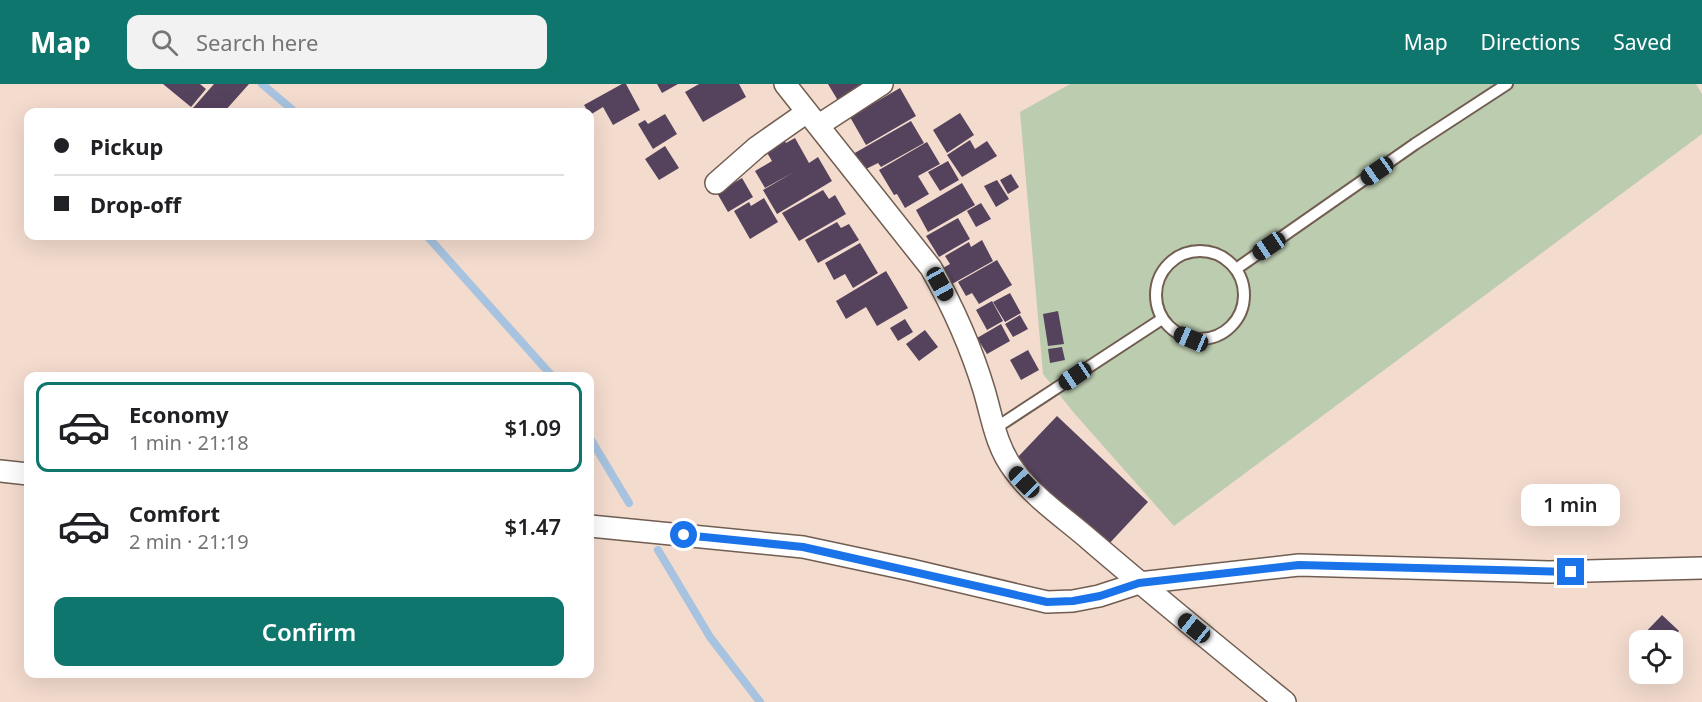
<!DOCTYPE html>
<html lang="en">
<head>
<meta charset="utf-8">
<style>
	:root { --surface:#fff; --page:#f2f2f2; --text:#202124; --muted:#757577; --line:#e0e0e0; --accent:#0f766e }
	body { margin:0; font-family:"Noto Sans",sans-serif; background:var(--page); color:var(--text); height:100vh; display:flex; flex-direction:column; font-size:22px; white-space:nowrap }
	* { box-sizing:border-box; margin:0 }
	p { font-size:20px; color:var(--muted) }
	.icon { flex:none; width:33px; height:33px; fill:none; stroke:currentColor; stroke-width:2; stroke-linecap:round; stroke-linejoin:round }
	.map { position:relative; flex:1; overflow:hidden }
	.details { position:absolute; left:24px; top:288px; width:570px; height:306px; display:flex; flex-direction:column; background:var(--surface); border-radius:12px; box-shadow:0 6px 24px #0002 }
	.details>* { flex:none }
	.banner { position:absolute; left:24px; top:24px; width:570px; height:132px; border-radius:12px; box-shadow:0 6px 24px #0002; display:grid; align-content:center; height:132px; padding:0 30px; background:var(--surface) }
	.buttons { position:absolute; left:1629px; top:546px; display:grid; gap:12px }
	.buttons a { display:grid; place-items:center; width:54px; height:54px; border-radius:12px; background:var(--surface); box-shadow:0 6px 24px #0002; font-size:30px }
	.end { position:absolute; width:27px; height:27px; margin:-14px; border:8px solid #1a73e8; background:#fff; box-shadow:0 0 0 3px #fff }
	.from { border-radius:50% }
	.bubble { position:absolute; height:42px; border-radius:12px; background:var(--surface); box-shadow:0 6px 24px #0002; font-size:20px; font-weight:600; line-height:42px; text-align:center }
	.car { position:absolute; width:18px; height:36px; margin:-18px -9px; border-radius:8px; box-shadow:0 0 4px 2px #0007; background:linear-gradient(#222 24%,#8ab4d8 0 40%,#222 0 76%,#8ab4d8 0 86%,#222 0) }
	.banner b { display:flex; align-items:center; gap:21px; height:57px; font-size:22px }
	.banner b+b { border-top:2px solid var(--line) }
	.banner i { width:15px; height:15px; background:var(--text) }
	ul { padding:10px 0 0; list-style:none }
	li { display:flex; align-items:center; gap:18px; height:90px; margin:0 12px 9px; padding:0 18px; border:3px solid transparent; border-radius:12px }
	li div { flex:1 }
	li b { display:block; font-size:22px }
	li em { font-style:normal; font-weight:600 }
	li.active { border-color:var(--accent) }
	li>.icon { width:54px; height:54px; stroke-width:1.5 }
	.button { display:flex; gap:12px; margin-top:auto; padding:12px 30px }
	.button a { flex:1; height:69px; border-radius:12px; background:var(--accent); color:#fff; font-size:24px; font-weight:600; line-height:69px; text-align:center }
	header { display:flex; align-items:center; gap:36px; box-sizing:border-box; height:84px; padding:0 30px; background:var(--accent); color:#fff }
	header strong { font-size:28px }
	nav { display:flex; gap:33px; margin-inline-start:auto; font-size:21px }
	.search { width:420px; height:54px; background:var(--page); display:flex; align-items:center; gap:15px; box-sizing:border-box; padding:0 21px; border-radius:12px; color:var(--muted); font-size:22px }
	.map>svg:first-child { display:block }
	.green { fill:#bcccaf }
	.lines { fill:none; stroke-linecap:round; stroke-linejoin:round }
	.stream { stroke:#a7c3df; stroke-width:8 }
	.building { fill:#55425d }
	.lane-casing { stroke:#715d51; stroke-width:14 }
	.street-casing { stroke:#715d51; stroke-width:24 }
	.lane { stroke:#fff; stroke-width:10 }
	.street { stroke:#fff; stroke-width:21 }
	.route { stroke:#1a73e8; stroke-width:8 }
</style>
</head>
<body>
<header>
<strong>Map</strong>
<div class="search"><svg class="icon" aria-label="search" viewBox="0 0 24 24"><circle cx="10" cy="10" r="6"/><path d="M15 15l6 6"/></svg>Search here</div>
<nav><a>Map</a><a>Directions</a><a>Saved</a></nav>
</header>
<div class="map">
<svg width="1702" height="618" viewBox="0 0 1702 618">
	<rect width="100%" height="100%" fill="#f3dbce"/>
	<!-- green -->
	<path class="green" d="M1070 0H1696L1702 10V50L1174 442 1074 329 1043 290 1020 28Z"/>
	<g class="lines">
		<!-- stream -->
		<path class="stream" d="M262 0 295 28
			M427 152 552 292
			M590 354 629 419
			M658 466 710 553 760 618"/>
	</g>
	<!-- building -->
	<path class="building" d="M163 0H200L206 5 191 23Z
		M214 0H249L224 28H199L193 24Z
		M622 0H626L640 26 613 41 603 23 590 31 584 21Z
		M657 0H678L662 9Z
		M699 0H739L746 13 703 38 685 8Z
		M828 0H875L840 20Z
		M900 4 916 32 866 61 850 33Z
		M960 29 974 51 947 69 933 46Z
		M665 30 677 50 653 65 638 40 645 36 648 40Z
		M911 37 924 59 881 83 878 79 862 87 853 70Z
		M781 51 786 59 795 54 809 79 818 73 832 97 777 130 763 106 794 88 765 104 755 87 772 77 763 62Z
		M970 56 975 65 987 57 997 72 962 93 947 71Z
		M927 58 940 80 918 92 929 110 905 124 897 110 894 111 879 86Z
		M665 62 679 84 659 96 645 75Z
		M948 77 959 96 940 107 928 88Z
		M1011 90 1019 103 1008 110 1000 96Z
		M742 94 753 113 728 128 717 109Z
		M997 96 1009 115 996 123 984 102Z
		M962 99 975 121 928 148 916 126Z
		M823 106 829 115 835 111 846 130 799 157 782 129Z
		M764 114 778 138 750 155 734 127 749 118 751 122Z
		M981 119 991 135 976 143 967 127Z
		M958 134 970 155 939 173 926 152Z
		M837 138 841 144 849 140 859 156 818 179 805 156Z
		M982 156 993 177 952 200 943 184 950 180 945 172 969 158 971 163Z
		M860 159 878 189 853 204 845 190 834 196 825 179Z
		M997 176 1012 201 979 220 972 209 966 212 958 198Z
		M886 187 908 224 877 242 866 223 846 235 836 217Z
		M1010 209 1021 229 1005 238 993 218Z
		M992 217 1003 237 987 246 976 226Z
		M1058 227 1064 260 1048 262 1043 230Z
		M1020 231 1028 245 1013 253 1005 240Z
		M905 235 913 248 898 257 890 244Z
		M1001 240 1010 257 987 270 977 254Z
		M925 246 938 263 919 277 906 260Z
		M1062 263 1065 276 1050 279 1048 265Z
		M1028 266 1039 286 1021 296 1010 276Z
		M1057 332 1148 418 1107 462 1015 376Z
		M1662 531 1679 547 1670 556H1645L1641 553Z"/>
	<g class="lines">
		<!-- lane casing -->
		<g class="lane-casing">
			<path id="lane" d="M1156 211a44 44 0 1 1 88 0a44 44 0 1 1-88 0Z
				M1236 185 1415 60 1507 0
				M994 345 1162 235"/>
		</g>
		<!-- street casing -->
		<g class="street-casing">
			<path id="street" d="M785 0 931 184C953 223 971 263 984 306 992 333 996 363 1014 386 1034 414 1066 435 1091 457 1155 512 1220 565 1285 618
				M819 41 882 0
				M716 99 757 63 807 28
				M0 387 28 390
				M590 442 803 463 911 486 1047 518 1073 517 1099 512 1139 499 1299 481 1549 488 1702 484"/>
		</g>
		<!-- lane -->
		<use href="#lane" class="lane"/>
		<!-- street -->
		<use href="#street" class="street"/>
	</g>
	<g class="lines">
		<!-- route -->
		<path class="route" d="M684 451 803 463 1047 518 1073 517 1100 512 1139 499 1299 481 1571 488"/>
	</g>
</svg>
<div class="buttons">
<a><svg class="icon" aria-label="locate" viewBox="0 0 24 24"><circle cx="12" cy="12" r="6"/><path d="M12 2v4M12 18v4M2 12h4M18 12h4"/></svg></a>
</div>
<i class="end from" style="left:684px;top:451px"></i>
<i class="end" style="left:1571px;top:488px"></i>
<div class="bubble" style="left:1521px;top:400px;width:99px">1 min</div>
<i class="car" style="left:1377px;top:87px;rotate:235deg"></i>
<i class="car" style="left:1269px;top:162px;rotate:236deg"></i>
<i class="car" style="left:940px;top:200px;rotate:151deg"></i>
<i class="car" style="left:1191px;top:255px;rotate:293deg"></i>
<i class="car" style="left:1075px;top:292px;rotate:236deg"></i>
<i class="car" style="left:1024px;top:398px;rotate:316deg"></i>
<i class="car" style="left:1194px;top:544px;rotate:309deg"></i>
<div class="banner">
<b><i class="from"></i>Pickup</b>
<b><i></i>Drop-off</b>
</div>
<section class="details">
<ul>
<li class="active"><svg class="icon" aria-label="car" viewBox="0 0 24 24"><path d="M5 17H2v-5l4-1 3-4h7l3 4 3 1v5h-3M9 17h6M6 11h13"/><circle cx="7" cy="17" r="2"/><circle cx="17" cy="17" r="2"/></svg><div><b>Economy</b><p>1 min · 21:18</p></div><em>$1.09</em></li>
<li><svg class="icon" aria-label="car" viewBox="0 0 24 24"><path d="M5 17H2v-5l4-1 3-4h7l3 4 3 1v5h-3M9 17h6M6 11h13"/><circle cx="7" cy="17" r="2"/><circle cx="17" cy="17" r="2"/></svg><div><b>Comfort</b><p>2 min · 21:19</p></div><em>$1.47</em></li>
</ul>
<div class="button"><a>Confirm</a></div>
</section>
</div>
</body>
</html>
